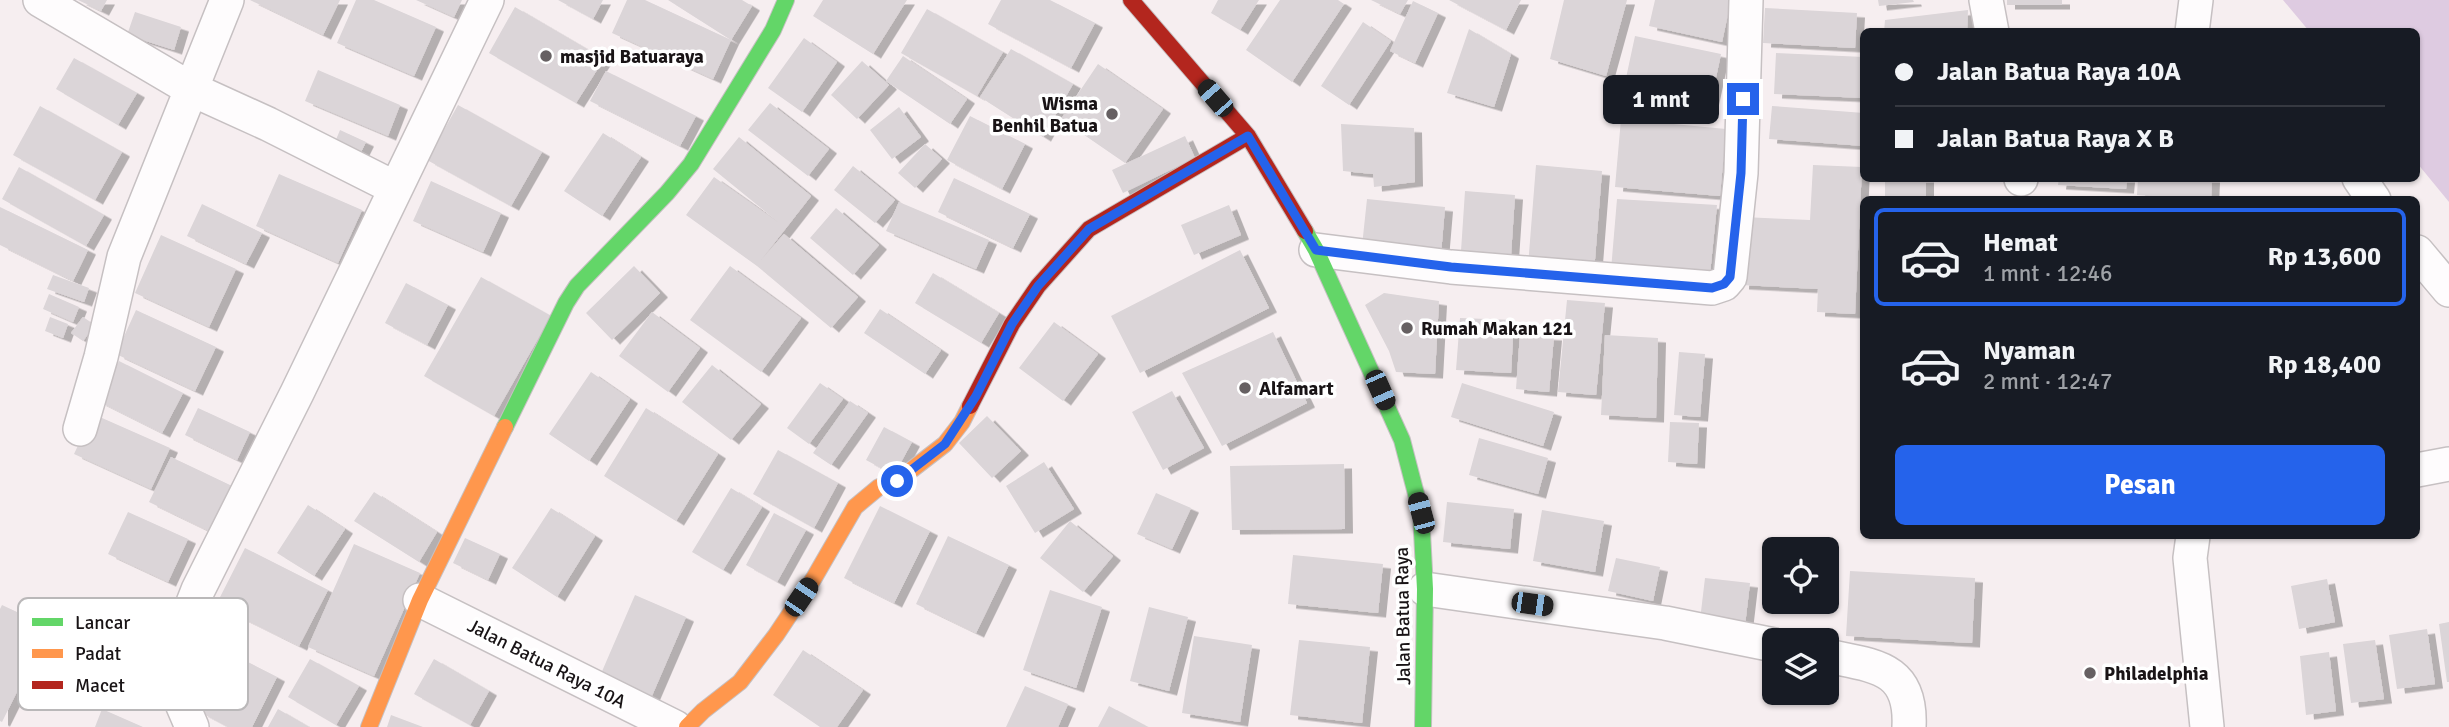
<!DOCTYPE html>
<html lang="id">
<head>
<meta charset="utf-8">
<style>
	:root { --surface:#171b24; --page:#20242c; --text:#f1f3f6; --muted:#9ea1a6; --line:#363941; --accent:#2563eb }
	body { margin:0; font-family:Signika,sans-serif; background:var(--page); color:var(--text); height:100vh; display:flex; flex-direction:column; font-size:26px; white-space:nowrap }
	* { box-sizing:border-box; margin:0 }
	p { font-size:23px; color:var(--muted) }
	.icon { flex:none; width:38px; height:38px; fill:none; stroke:currentColor; stroke-width:2; stroke-linecap:round; stroke-linejoin:round }
	.map { position:relative; flex:1; overflow:hidden }
	.panel { position:absolute; left:1860px; top:196px; width:560px; height:343px; display:flex; flex-direction:column; background:var(--surface); border-radius:10px; box-shadow:0 2px 5px #0004 }
	.panel>* { flex:none }
	.banner { position:absolute; left:1860px; top:28px; width:560px; height:154px; border-radius:10px; box-shadow:0 2px 5px #0004; display:grid; align-content:center; height:154px; padding:0 35px; background:var(--surface) }
	.fabs { position:absolute; left:1762px; top:537px; display:grid; gap:14px }
	.fabs a { display:grid; place-items:center; width:77px; height:77px; border-radius:10px; background:var(--surface); box-shadow:0 2px 5px #0004; font-size:35px }
	.end { position:absolute; width:32px; height:32px; margin:-16px; border:9px solid #2563eb; background:#fff; box-shadow:0 0 0 4px #fff }
	.from { border-radius:50% }
	.bubble { position:absolute; height:49px; border-radius:10px; background:var(--surface); box-shadow:0 2px 5px #0004; font-size:23px; font-weight:800; line-height:49px; text-align:center }
	.car { position:absolute; width:21px; height:42px; margin:-21px -10px; border-radius:9px; box-shadow:0 0 5px 2px #0007; background:linear-gradient(#222 24%,#8ab4d8 0 40%,#222 0 76%,#8ab4d8 0 86%,#222 0) }
	.banner b { display:flex; align-items:center; gap:24px; height:66px; font-size:26px }
	.banner b+b { border-top:2px solid var(--line) }
	.banner i { width:18px; height:18px; background:var(--text) }
	ul { padding:12px 0 0; list-style:none }
	li { display:flex; align-items:center; gap:21px; height:98px; margin:0 14px 10px; padding:0 21px; border:4px solid transparent; border-radius:10px }
	li div { flex:1 }
	li b { display:block; font-size:26px }
	li em { font-style:normal; font-weight:800 }
	li.active { border-color:var(--accent) }
	li>.icon { width:63px; height:63px; stroke-width:1.5 }
	.primary-button { display:flex; gap:14px; margin-top:auto; padding:14px 35px }
	.primary-button a { flex:1; height:80px; border-radius:10px; background:var(--accent); color:#fff; font-size:28px; font-weight:800; line-height:80px; text-align:center }
	.map>svg:first-child { display:block }
	.water { fill:#decbe1 }
	.building { fill:#dbd5d8; filter:url(#shadow) }
	.lines { fill:none; stroke-linecap:round; stroke-linejoin:round }
	.street-casing { stroke:#c6c0c2; stroke-width:36 }
	.fast-casing { stroke:#c6c0c2; stroke-width:18 }
	.slow-casing { stroke:#c6c0c2; stroke-width:18 }
	.jam-casing { stroke:#c6c0c2; stroke-width:18 }
	.street { stroke:#fefcfd; stroke-width:33 }
	.fast { stroke:#63d668; stroke-width:16 }
	.slow { stroke:#ff974d; stroke-width:16 }
	.jam { stroke:#b3261e; stroke-width:16 }
	.route { stroke:#2563eb; stroke-width:9 }
	.poi-dot { fill:#666062; stroke:#fff; stroke-width:2.5 }
	.labels { text-anchor:middle; stroke-width:7; stroke-linejoin:round; paint-order:stroke }
	.poi-label { font-size:19px; font-weight:bold; fill:#191416; stroke:#fff; text-anchor:start }
	.street-label { font-size:19px; fill:#191416; stroke:#fff }
	.key { fill:#fff; stroke:#bab8b9; stroke-width:2 }
	.key-label { font-size:19px; fill:#191416 }
</style>
</head>
<body>
<div class="map">
<svg width="2449" height="727" viewBox="0 0 2449 727">
	<defs>
		<filter id="shadow"><feDropShadow dx="8" dy="4.5" stdDeviation="0" flood-color="#0004"/></filter>
	</defs>
	<rect width="100%" height="100%" fill="#f6eef0"/>
	<!-- water -->
	<path class="water" d="M2283 0H2449V202L2417 163V32L2309 31Z"/>
	<!-- building -->
	<path class="building" d="M78 0H107L101 11Z
		M250 0H340L323 35Z
		M356 0H374L436 27 414 76 337 43Z
		M416 0H462L454 17Z
		M558 0H603L593 19Z
		M627 0H645L731 40 713 79 612 33Z
		M668 0H742L752 6 731 40Z
		M823 0H907L873 54 813 16Z
		M1001 0H1050L1095 23 1071 68 988 24Z
		M1218 0H1259L1240 30 1211 13Z
		M1280 0H1338L1344 4 1292 82 1246 50Z
		M1371 0H1408L1400 14Z
		M1449 0H1521L1506 30Z
		M1564 0H1627L1606 76 1550 59Z
		M1655 0H1731L1722 42 1649 26Z
		M1878 0H1913L1914 2 1879 6Z
		M2007 0H2062V5H2007Z
		M1413 1 1438 13 1415 63 1390 51Z
		M515 7 604 59 576 103 489 53Z
		M1765 8 1857 13 1855 48 1763 43Z
		M927 9 1003 52 977 96 901 53Z
		M1968 10 1967 32H1884L1885 20Z
		M135 12 181 27 174 50 127 35Z
		M1363 22 1391 41 1349 105 1321 86Z
		M1469 29 1511 54 1494 107 1447 93Z
		M1635 36 1721 54 1709 110 1623 92Z
		M804 38 837 62 802 112 768 88Z
		M1011 49 1073 84 1043 137 980 97Z
		M1776 53 1864 57V98L1774 94Z
		M903 56 967 99 950 124 886 81Z
		M74 58 137 93 118 125 56 89Z
		M862 61 889 85 857 119 831 95Z
		M1098 64 1163 109 1125 163 1061 119Z
		M318 70 400 105 388 136 305 101Z
		M606 71 696 116 680 146 590 101Z
		M770 103 829 149 808 176 748 130Z
		M458 105 542 152 511 206 427 160Z
		M40 106 122 152 95 200 13 155Z
		M1772 106 1864 113V146L1769 139Z
		M899 107 921 137 892 159 870 130Z
		M970 116 1025 144 1002 189 947 160Z
		M1621 119 1726 129 1720 196 1615 187Z
		M1341 124 1414 128 1415 182 1374 187 1373 174 1343 171Z
		M340 130 366 142 358 158 333 147Z
		M603 133 641 157 602 216 564 191Z
		M1185 136 1195 158 1123 193 1112 170Z
		M739 137 811 196 761 260 784 234 858 297 831 328 757 266 686 215 714 177 778 222 713 169Z
		M925 144 942 159 915 188 898 173Z
		M1536 165 1602 171 1594 272 1528 266Z
		M1813 165 1862 167 1855 314 1817 312 1818 289 1741 285 1744 217 1810 220Z
		M853 166 895 200 875 223 834 190Z
		M19 167 104 215 86 246 2 199Z
		M279 174 362 210 338 263 256 226Z
		M954 178 1030 214 1013 248 938 212Z
		M1885 178H1926V200H1885Z
		M2059 178H2127L2126 189 2058 185Z
		M2138 178H2212L2211 200 2137 195Z
		M431 181 501 213 483 252 413 221Z
		M1465 191 1515 195 1511 255 1461 251Z
		M1367 199 1445 207 1441 254 1362 246Z
		M1617 199 1717 205 1710 274 1611 270Z
		M899 202 989 240 976 269 886 231Z
		M202 204 262 233 246 264 187 236Z
		M1229 205 1241 235 1194 255 1181 225Z
		M0 207 88 250 73 281 0 245Z
		M836 208 879 245 853 275 810 238Z
		M161 235 236 269 209 327 135 293Z
		M1240 250 1269 308 1140 373 1111 316Z
		M634 266 660 293 612 340 586 313Z
		M730 266 801 318 761 372 690 320Z
		M933 273 999 313 981 343 915 303Z
		M53 275 89 288 84 302 47 289Z
		M481 277 551 316 494 416 424 376Z
		M406 283 448 305 427 345 385 323Z
		M1384 293 1439 301 1435 374 1396 372 1389 351 1365 305Z
		M49 294 79 307 73 322 43 309Z
		M1567 300 1605 303 1596 395 1558 392Z
		M880 309 941 350 925 374 864 333Z
		M136 310 216 347 195 391 116 354Z
		M652 312 700 348 668 392 619 356Z
		M50 317 68 324 63 338 45 331Z
		M83 317 95 325 83 341 71 333Z
		M1460 318 1514 320 1511 373 1456 370Z
		M1054 322 1098 354 1063 401 1019 368Z
		M1273 332 1307 403 1222 446 1182 373Z
		M1520 334 1554 336 1549 392 1516 389Z
		M1605 335 1658 338 1656 418 1601 415Z
		M1679 352 1705 354 1700 417 1674 415Z
		M119 361 183 393 162 433 98 401Z
		M712 365 761 404 731 440 682 402Z
		M591 372 630 399 589 461 549 434Z
		M820 383 843 399 809 444 787 428Z
		M1462 383 1554 412 1543 446 1451 417Z
		M1172 391 1204 448 1163 470 1132 412Z
		M850 401 868 413 831 465 813 453Z
		M198 408 250 432 237 460 185 435Z
		M646 408 718 454 676 521 604 476Z
		M93 414 170 448 151 489 74 454Z
		M987 416 1021 451 992 478 959 443Z
		M1670 422 1699 423 1697 464 1668 462Z
		M884 427 912 442 894 475 866 460Z
		M1479 438 1548 458 1538 494 1469 475Z
		M778 450 838 483 814 528 753 494Z
		M171 457 232 486 209 531 149 502Z
		M1044 462 1074 509 1035 533 1006 486Z
		M1344 464 1345 529 1232 530 1230 466Z
		M731 488 762 507 723 570 692 552Z
		M374 492 437 532 419 562 354 521Z
		M1156 493 1191 508 1172 549 1137 534Z
		M1447 502 1514 509 1510 549 1443 542Z
		M308 505 345 529 314 576 277 553Z
		M880 506 930 531 894 603 844 578Z
		M551 508 595 536 557 597 512 568Z
		M1542 510 1604 521 1595 572 1533 561Z
		M128 512 188 539 168 582 108 554Z
		M774 513 806 530 777 582 746 565Z
		M1070 521 1113 556 1083 592 1040 558Z
		M948 536 1009 565 976 633 916 604Z
		M465 538 500 554 488 580 453 563Z
		M354 544 420 573 374 676 308 647Z
		M245 548 328 590 299 646 216 605Z
		M1293 555 1383 564 1378 613 1288 604Z
		M1616 558 1660 567 1653 601 1608 591Z
		M1850 571 1975 578 1972 643 1846 636Z
		M1705 578 1750 583 1745 625 1700 620Z
		M2327 579 2335 622 2299 629 2291 586Z
		M1050 590 1102 607 1076 688 1023 670Z
		M635 595 686 617 651 698 600 676Z
		M2 605 49 627 2 722 0 721V609Z
		M1149 607 1188 617 1169 691 1130 681Z
		M2449 622V682H2447L2439 624Z
		M2427 629 2435 684 2397 689 2389 635Z
		M1194 636 1252 645 1240 722 1182 713Z
		M1299 640 1370 647 1362 723 1290 715Z
		M2375 640 2384 699 2351 703 2343 644Z
		M803 650 863 690 837 727H820L773 695Z
		M2329 652 2336 711 2306 715 2300 656Z
		M230 653 277 677 252 727H228L200 712Z
		M310 659 359 686 336 725 288 697Z
		M434 659 489 691 470 725 414 694Z
		M1025 686 1068 704 1058 727H1006Z
		M1109 706 1148 727H1098Z
		M102 709 143 727H95Z
		M278 709 309 727H268Z
		M391 715 423 727H387Z"/>
	<g class="lines">
		<!-- street casing -->
		<g class="street-casing">
			<path id="street" d="M40 0 191 89 268 124 395 188
				M1986 0 1992 32
				M2192 32 2196 0
				M2021 178V179
				M2359 178 2374 200
				M1316 250 1451 267 1712 288 1724 284 1730 277 1741 173 1746 0
				M2417 252 2449 290
				M80 429 101 357 124 257 227 0
				M2417 470 2449 464
				M2193 536 2190 558 2207 727
				M1425 589 1665 623 1774 645
				M420 600 675 727
				M1827 656C1875 666 1912 667 1909 727
				M192 727 177 692 173 672 184 626 198 590 297 393 487 0"/>
		</g>
		<!-- fast casing -->
		<g class="fast-casing">
			<path id="fast" d="M1305 231 1316 250 1402 440 1421 513 1425 589 1423 727
				M505 427 566 303 577 286 667 193 691 164 773 30 786 0"/>
		</g>
		<!-- slow casing -->
		<g class="slow-casing">
			<path id="slow" d="M369 727 420 600 505 427
				M687 727 703 711 740 682 776 635 814 578 855 507 879 487 897 481 945 444 962 422 970 406"/>
		</g>
		<!-- jam casing -->
		<g class="jam-casing">
			<path id="jam" d="M1131 0 1248 136 1305 231
				M970 406 1012 324 1038 286 1089 229 1248 136"/>
		</g>
		<!-- street -->
		<use href="#street" class="street"/>
		<!-- fast -->
		<use href="#fast" class="fast"/>
		<!-- slow -->
		<use href="#slow" class="slow"/>
		<!-- jam -->
		<use href="#jam" class="jam"/>
	</g>
	<g class="lines">
		<!-- route -->
		<path class="route" d="M897 481 945 444 976 396 1012 324 1038 286 1089 229 1248 136 1316 250 1451 267 1712 288 1724 284 1730 277 1741 173 1743 99"/>
	</g>
	<!-- markers -->
	<g class="poi-dot">
		<circle cx="546" cy="56" r="7"/>
		<circle cx="1112" cy="114" r="7"/>
		<circle cx="1407" cy="328" r="7"/>
		<circle cx="1245" cy="388" r="7"/>
		<circle cx="2090" cy="673" r="7"/>
	</g>
	<g class="labels">
		<!-- poi labels -->
		<g class="poi-label">
			<text x="560" y="63">masjid Batuaraya</text>
			<text x="1098" y="110" text-anchor="end">Wisma<tspan x="1098" dy="22">Benhil Batua</tspan></text>
			<text x="1421" y="335">Rumah Makan 121</text>
			<text x="1259" y="395">Alfamart</text>
			<text x="2104" y="680">Philadelphia</text>
		</g>
		<!-- street labels -->
		<g class="street-label">
			<text transform="translate(1402 616) rotate(-91)" y="7">Jalan Batua Raya</text>
			<text transform="translate(547 663) rotate(27)" y="7">Jalan Batua Raya 10A</text>
		</g>
	</g>
	<!-- legend -->
	<rect x="18" y="598" width="230" height="112" rx="10" class="key"/>
	<rect x="32" y="618" width="31" height="8" fill="#63d668"/>
	<rect x="32" y="649" width="31" height="9" fill="#ff974d"/>
	<rect x="32" y="681" width="31" height="8" fill="#b3261e"/>
	<g class="key-label">
		<text x="75" y="629">Lancar</text>
		<text x="75" y="660">Padat</text>
		<text x="75" y="692">Macet</text>
	</g>
</svg>
<div class="fabs">
<a><svg class="icon" aria-label="locate" viewBox="0 0 24 24"><circle cx="12" cy="12" r="6"/><path d="M12 2v4M12 18v4M2 12h4M18 12h4"/></svg></a>
<a><svg class="icon" aria-label="layers" viewBox="0 0 24 24"><path d="M12 4l9 5-9 5-9-5zM3 14l9 5 9-5"/></svg></a>
</div>
<i class="end from" style="left:897px;top:481px"></i>
<i class="end" style="left:1743px;top:99px"></i>
<div class="bubble" style="left:1603px;top:75px;width:116px">1 mnt</div>
<i class="car" style="left:1215px;top:98px;rotate:319deg"></i>
<i class="car" style="left:1380px;top:390px;rotate:156deg"></i>
<i class="car" style="left:1421px;top:513px;rotate:345deg"></i>
<i class="car" style="left:801px;top:597px;rotate:34deg"></i>
<i class="car" style="left:1532px;top:604px;rotate:98deg"></i>
<div class="banner">
<b><i class="from"></i>Jalan Batua Raya 10A</b>
<b><i></i>Jalan Batua Raya X B</b>
</div>
<section class="panel">
<ul>
<li class="active"><svg class="icon" aria-label="car" viewBox="0 0 24 24"><path d="M5 17H2v-5l4-1 3-4h7l3 4 3 1v5h-3M9 17h6M6 11h13"/><circle cx="7" cy="17" r="2"/><circle cx="17" cy="17" r="2"/></svg><div><b>Hemat</b><p>1 mnt · 12:46</p></div><em>Rp 13,600</em></li>
<li><svg class="icon" aria-label="car" viewBox="0 0 24 24"><path d="M5 17H2v-5l4-1 3-4h7l3 4 3 1v5h-3M9 17h6M6 11h13"/><circle cx="7" cy="17" r="2"/><circle cx="17" cy="17" r="2"/></svg><div><b>Nyaman</b><p>2 mnt · 12:47</p></div><em>Rp 18,400</em></li>
</ul>
<div class="primary-button"><a>Pesan</a></div>
</section>
</div>
</body>
</html>
